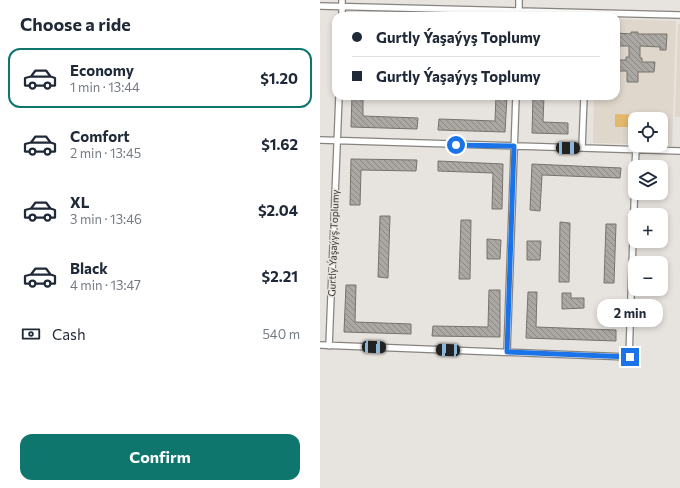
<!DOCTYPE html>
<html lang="en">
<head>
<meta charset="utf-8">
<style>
	:root { --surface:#fff; --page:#f2f2f3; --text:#1f2937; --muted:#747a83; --line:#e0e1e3; --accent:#0f766e }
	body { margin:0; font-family:Commissioner,sans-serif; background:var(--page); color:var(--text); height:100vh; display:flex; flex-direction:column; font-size:15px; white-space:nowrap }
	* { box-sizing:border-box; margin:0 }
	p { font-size:13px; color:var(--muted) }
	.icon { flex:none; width:22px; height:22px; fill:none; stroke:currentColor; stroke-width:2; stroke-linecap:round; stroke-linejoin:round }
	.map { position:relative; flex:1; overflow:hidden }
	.details { display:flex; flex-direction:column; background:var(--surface); width:320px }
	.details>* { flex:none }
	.banner { position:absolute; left:12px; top:12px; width:288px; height:88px; border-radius:12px; box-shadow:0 2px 6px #0003; display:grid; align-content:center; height:88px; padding:0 20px; background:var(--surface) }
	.buttons { position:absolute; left:308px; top:112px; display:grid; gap:8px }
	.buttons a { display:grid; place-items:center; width:40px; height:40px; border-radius:8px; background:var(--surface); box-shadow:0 2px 6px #0003; font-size:20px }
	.end { position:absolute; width:18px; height:18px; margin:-9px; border:5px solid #1a73e8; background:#fff; box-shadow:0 0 0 2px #fff }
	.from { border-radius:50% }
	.bubble { position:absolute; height:28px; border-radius:12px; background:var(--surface); box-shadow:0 2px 6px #0003; font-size:13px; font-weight:700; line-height:28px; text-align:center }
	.car { position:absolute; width:12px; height:24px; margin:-12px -6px; border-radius:5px; box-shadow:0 0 3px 1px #0007; background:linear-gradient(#222 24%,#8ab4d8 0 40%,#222 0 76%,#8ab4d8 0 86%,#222 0) }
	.banner b { display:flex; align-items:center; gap:14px; height:38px; font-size:15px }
	.banner b+b { border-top:1px solid var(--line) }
	.banner i { width:10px; height:10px; background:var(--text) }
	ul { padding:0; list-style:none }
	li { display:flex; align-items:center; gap:12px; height:60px; margin:0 8px 6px; padding:0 12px; border:2px solid transparent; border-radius:12px }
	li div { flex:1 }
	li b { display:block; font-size:15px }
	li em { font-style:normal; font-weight:700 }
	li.selected { border-color:var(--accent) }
	li>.icon { width:36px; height:36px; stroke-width:1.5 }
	h2 { padding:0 20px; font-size:18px; line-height:48px }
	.pay { display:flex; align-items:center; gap:10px; height:44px; padding:0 20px; font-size:15px }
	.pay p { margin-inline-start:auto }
	.action { display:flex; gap:8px; margin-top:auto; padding:8px 20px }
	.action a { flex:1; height:46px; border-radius:12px; background:var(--accent); color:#fff; font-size:16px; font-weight:700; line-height:46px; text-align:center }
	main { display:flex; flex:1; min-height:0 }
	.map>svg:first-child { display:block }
	.built { fill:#dfd7cb }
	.pitch { fill:#e3b86a }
	.building { fill:url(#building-back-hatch); stroke:#76736d }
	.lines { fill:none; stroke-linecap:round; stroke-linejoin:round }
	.minor-casing { stroke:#87847f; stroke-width:8 }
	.minor { stroke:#fff; stroke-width:5.5 }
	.route { stroke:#1a73e8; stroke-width:5 }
	.labels { text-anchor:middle; stroke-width:3; stroke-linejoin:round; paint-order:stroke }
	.street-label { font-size:10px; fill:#333230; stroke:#e7e3de }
</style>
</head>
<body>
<main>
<section class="details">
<h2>Choose a ride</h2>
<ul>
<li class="selected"><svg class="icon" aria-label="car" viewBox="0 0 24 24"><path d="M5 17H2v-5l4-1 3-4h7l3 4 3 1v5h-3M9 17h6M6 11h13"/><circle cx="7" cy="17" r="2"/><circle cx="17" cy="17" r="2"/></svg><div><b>Economy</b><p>1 min · 13:44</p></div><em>$1.20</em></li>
<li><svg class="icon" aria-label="car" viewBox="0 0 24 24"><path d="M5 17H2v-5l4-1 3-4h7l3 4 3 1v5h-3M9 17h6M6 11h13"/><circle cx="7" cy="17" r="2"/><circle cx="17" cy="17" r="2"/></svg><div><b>Comfort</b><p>2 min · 13:45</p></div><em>$1.62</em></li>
<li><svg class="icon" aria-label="car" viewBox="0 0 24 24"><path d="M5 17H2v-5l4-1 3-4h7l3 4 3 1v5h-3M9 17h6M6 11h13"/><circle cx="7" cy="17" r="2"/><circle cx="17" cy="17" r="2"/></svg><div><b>XL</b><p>3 min · 13:46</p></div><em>$2.04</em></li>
<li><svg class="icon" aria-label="car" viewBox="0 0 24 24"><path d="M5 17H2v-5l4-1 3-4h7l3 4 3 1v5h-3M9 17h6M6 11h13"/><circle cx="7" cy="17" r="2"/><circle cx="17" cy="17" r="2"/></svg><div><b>Black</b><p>4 min · 13:47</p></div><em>$2.21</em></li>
</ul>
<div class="pay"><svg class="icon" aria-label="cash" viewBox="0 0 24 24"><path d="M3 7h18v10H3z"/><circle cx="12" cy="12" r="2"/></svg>Cash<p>540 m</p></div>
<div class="action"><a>Confirm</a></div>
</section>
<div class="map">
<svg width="360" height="488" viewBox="0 0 360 488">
	<defs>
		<pattern id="building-back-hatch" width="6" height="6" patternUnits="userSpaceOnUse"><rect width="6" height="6" fill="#aba8a3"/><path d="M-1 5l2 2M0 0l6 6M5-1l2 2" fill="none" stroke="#8c8985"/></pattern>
	</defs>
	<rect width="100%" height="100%" fill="#e7e3de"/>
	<!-- built -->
	<path class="built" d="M296 19 356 21 352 146 330 145H341V119H315V144L273 143 274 96H296Z
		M358 24H360V117H355Z"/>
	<!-- pitch -->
	<path class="pitch" d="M295 114 320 115V119H315V127H295Z"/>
	<!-- building -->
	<path class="building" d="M311 32H318V34H347L346 50H340V47L320 46V58H322V62H335L334 72H318V82H307V71H296V60H306V57H309V46H296V33L311 34Z
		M32 96H43V116L98 118 97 129 31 127Z
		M176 96H187L185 132 118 130 119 119 175 121Z
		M213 96H224L223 122 248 123V134L212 133Z
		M31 159 97 160 96 171 41 170 40 205H30Z
		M118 161 183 164 182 209H172L173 173 118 171Z
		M212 164 301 168 300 178 222 175 220 211 210 210Z
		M60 216H70L68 278 58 277Z
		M141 220H151L150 279H139Z
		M240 222 250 223 249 282H239Z
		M286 224H296L294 283H284Z
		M167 239 181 240 180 259H167Z
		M207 241H221L220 260H207Z
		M26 285H36L35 322 91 324V334L24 332Z
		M169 290H180V337L112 336 113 326 168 327Z
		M208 292H217L216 327 296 330V341L206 338Z
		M242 293H251V298H264V308L242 309Z"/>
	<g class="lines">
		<!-- minor casing -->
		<g class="minor-casing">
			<path id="minor" d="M0 6 360 15
				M22 16V0
				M199 16V0
				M0 140 360 151
				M262 148 264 96
				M315 167 316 150
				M0 345 309 357 315 178
				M9 346 19 96
				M187 352 196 96"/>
		</g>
		<!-- minor -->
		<use href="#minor" class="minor"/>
	</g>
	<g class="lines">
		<!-- route -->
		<path class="route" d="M136 145 194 146 187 352 310 357"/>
	</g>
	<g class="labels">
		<!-- street labels -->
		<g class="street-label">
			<text transform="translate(13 243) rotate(-88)" y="4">Gurtly Ýaşaýyş Toplumy</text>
		</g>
	</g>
</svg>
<div class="buttons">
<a><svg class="icon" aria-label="locate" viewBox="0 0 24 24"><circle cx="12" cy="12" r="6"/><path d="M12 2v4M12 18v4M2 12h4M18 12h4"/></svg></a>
<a><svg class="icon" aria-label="layers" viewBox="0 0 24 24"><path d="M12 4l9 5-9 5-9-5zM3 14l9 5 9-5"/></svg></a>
<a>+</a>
<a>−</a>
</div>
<i class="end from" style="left:136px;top:145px"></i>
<i class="end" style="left:310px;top:357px"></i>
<div class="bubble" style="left:277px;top:299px;width:66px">2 min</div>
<i class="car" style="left:248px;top:148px;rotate:91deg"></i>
<i class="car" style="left:54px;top:347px;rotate:92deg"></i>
<i class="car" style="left:128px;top:350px;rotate:272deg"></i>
<div class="banner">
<b><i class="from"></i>Gurtly Ýaşaýyş Toplumy</b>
<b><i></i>Gurtly Ýaşaýyş Toplumy</b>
</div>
</div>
</main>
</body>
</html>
